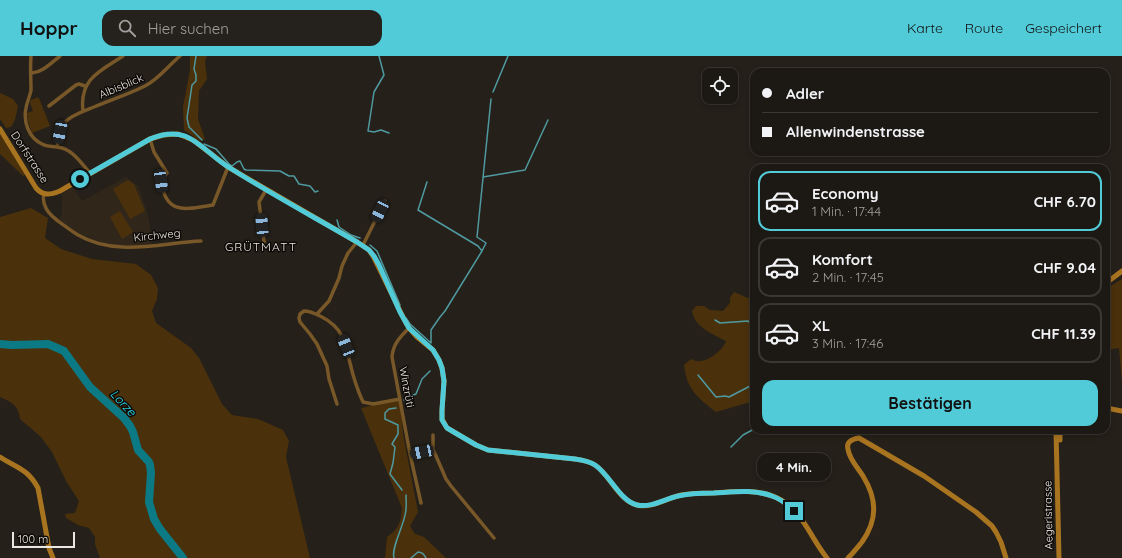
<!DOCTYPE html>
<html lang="de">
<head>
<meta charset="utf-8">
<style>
	:root { --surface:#1c1813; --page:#25211c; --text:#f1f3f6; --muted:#a0a0a0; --line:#3a3733; --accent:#52cbd8 }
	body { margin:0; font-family:Quicksand,sans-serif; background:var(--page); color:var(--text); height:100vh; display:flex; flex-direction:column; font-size:15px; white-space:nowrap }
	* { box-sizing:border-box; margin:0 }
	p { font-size:13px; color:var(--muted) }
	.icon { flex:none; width:22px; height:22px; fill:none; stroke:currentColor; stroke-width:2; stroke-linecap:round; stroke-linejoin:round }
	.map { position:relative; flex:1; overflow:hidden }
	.side { position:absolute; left:750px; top:108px; width:360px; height:270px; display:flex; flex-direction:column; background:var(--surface); border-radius:12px; box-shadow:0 2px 6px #0003,0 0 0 1px var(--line) }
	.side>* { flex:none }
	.banner { position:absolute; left:750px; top:12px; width:360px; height:88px; border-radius:12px; box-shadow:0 2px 6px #0003,0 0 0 1px var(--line); display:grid; align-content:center; height:88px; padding:0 12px; background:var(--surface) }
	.fabs { position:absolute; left:702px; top:12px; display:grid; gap:8px }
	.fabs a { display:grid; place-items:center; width:36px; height:36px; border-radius:8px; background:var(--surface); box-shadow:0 2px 6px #0003,0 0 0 1px var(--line); font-size:20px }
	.scale { position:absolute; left:12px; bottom:10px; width:63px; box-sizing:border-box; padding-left:4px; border:2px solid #eae6e1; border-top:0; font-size:11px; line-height:14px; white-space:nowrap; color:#eae6e1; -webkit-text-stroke:3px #0d0a07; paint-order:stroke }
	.end { position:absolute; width:18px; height:18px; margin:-9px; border:5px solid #52cbd8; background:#111; box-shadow:0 0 0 2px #111 }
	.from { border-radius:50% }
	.bubble { position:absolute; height:28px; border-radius:12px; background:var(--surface); box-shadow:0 2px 6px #0003,0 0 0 1px var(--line); font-size:13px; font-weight:800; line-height:28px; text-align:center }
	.car { position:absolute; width:12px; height:24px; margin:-12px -6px; border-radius:5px; box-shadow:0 0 3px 1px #0007; background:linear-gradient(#222 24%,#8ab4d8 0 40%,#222 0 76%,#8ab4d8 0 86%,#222 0) }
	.banner b { display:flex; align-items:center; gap:14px; height:38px; font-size:15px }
	.banner b+b { border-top:1px solid var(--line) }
	.banner i { width:10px; height:10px; background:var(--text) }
	ul { padding:7px 0 0; list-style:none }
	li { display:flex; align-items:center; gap:12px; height:60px; margin:0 8px 6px; padding:0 4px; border:2px solid var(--line); border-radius:12px }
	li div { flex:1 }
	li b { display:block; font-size:15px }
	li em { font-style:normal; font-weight:800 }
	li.active { border-color:var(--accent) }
	li>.icon { width:36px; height:36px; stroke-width:1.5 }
	.button { display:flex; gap:8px; margin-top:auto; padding:8px 12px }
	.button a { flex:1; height:46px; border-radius:12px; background:var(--accent); color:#111; font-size:16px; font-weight:800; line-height:46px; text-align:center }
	header { display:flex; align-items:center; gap:24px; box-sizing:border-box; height:56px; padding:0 20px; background:var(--accent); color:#111 }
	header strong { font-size:19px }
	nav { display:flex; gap:22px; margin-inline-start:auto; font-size:14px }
	.search { width:280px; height:36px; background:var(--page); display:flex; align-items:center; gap:10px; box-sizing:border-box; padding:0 14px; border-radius:12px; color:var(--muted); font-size:15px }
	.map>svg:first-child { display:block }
	.built { fill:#30261a }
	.green { fill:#4a310c }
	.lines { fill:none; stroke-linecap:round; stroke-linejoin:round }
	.stream { stroke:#4f9aa0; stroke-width:1.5 }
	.river { stroke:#0c7a84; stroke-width:8 }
	.street { stroke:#785728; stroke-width:3.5 }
	.secondary { stroke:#a97420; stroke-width:5 }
	.route { stroke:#52cbd8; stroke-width:5 }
	.labels { text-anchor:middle; stroke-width:3; stroke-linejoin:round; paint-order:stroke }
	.street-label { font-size:11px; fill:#eae6e1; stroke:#0d0a07 }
	.neighbourhood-label { font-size:12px; letter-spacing:1px; fill:#eae6e1; stroke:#0d0a07 }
	.water-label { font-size:12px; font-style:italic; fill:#2debfc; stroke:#0d0a07 }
</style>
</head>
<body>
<header>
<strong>Hoppr</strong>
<div class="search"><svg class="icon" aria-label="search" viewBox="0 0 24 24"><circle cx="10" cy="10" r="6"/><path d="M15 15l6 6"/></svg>Hier suchen</div>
<nav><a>Karte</a><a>Route</a><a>Gespeichert</a></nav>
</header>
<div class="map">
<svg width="1122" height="502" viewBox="0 0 1122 502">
	<rect width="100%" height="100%" fill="#252019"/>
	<!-- built -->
	<path class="built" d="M126 121 139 131 149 163 152 189 137 190 104 188 79 178 59 163 62 158V138L73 131 82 145Z"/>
	<!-- green -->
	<path class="green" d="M190 0H207L205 5 207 23 199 35 198 63 205 83 200 85 184 74 183 51 190 14Z
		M0 37 13 43 18 50 15 64 11 71 6 72 0 63Z
		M38 41V43L39 42 50 70 32 77 28 65 27 57 33 55 30 47 31 44Z
		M0 77 25 119 23 120 0 98Z
		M128 124 134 128 145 155 130 163 113 133Z
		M31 152 48 162 45 182 61 193 92 203 136 208 151 219 158 232 157 243 152 255 156 267 191 292 199 302 222 348 232 359 258 363 283 374 289 385 286 401 310 502H100L95 488V481L89 472 78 469 66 462 65 458 75 457 79 445 66 425 52 396 41 381 20 363C19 349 11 346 0 341V161Z
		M120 155 133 176 122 183 110 161Z
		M1122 223V326L1119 292 1106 294V234L1109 231Z
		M734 236 748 242 754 240V345L716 356C698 342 687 334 684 309L691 303C694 304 697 306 700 305 709 305 724 293 726 285 713 278 695 272 692 255L696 250H704L710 254 723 255 730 247V242Z
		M400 343 403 378 418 456 410 470 415 478 424 481 446 502H385L387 481C399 473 401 466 402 452L361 352Z"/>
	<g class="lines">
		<!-- stream -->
		<path class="stream" d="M196 0 194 13 196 19V25L192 29 187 62 189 71 202 84
			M379 0 384 19 374 36 368 75 374 76 381 74 389 77
			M493 36 508 0
			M204 88 216 93 229 108 232 110 237 106 240 105 244 113 246 114 280 115 289 120H294L299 128 310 130 315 136 318 135
			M483 121 525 114 548 64
			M427 126 418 154 478 190 482 195
			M337 164 339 171 351 179 360 182
			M370 189 377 195 400 249
			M406 262 410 268 431 287
			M715 264 720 267 748 265 754 271
			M431 287V274L440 261 445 255 482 195 486 187 477 181 491 43
			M698 319 716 341 725 340 729 341 754 328
			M404 344 408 341 416 338 422 323 430 315
			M396 352 389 353 385 357V363L398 369V378L392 388 395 391 393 407 390 418 402 434
			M731 391 743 379 754 373
			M394 502C391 492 403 471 405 459 407 453 406 445 406 439
			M411 502 418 496C422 496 424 498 426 502"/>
		<!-- river -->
		<path class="river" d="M0 288 12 289 48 288 64 295 90 331 124 362 130 370 133 376 138 394 149 406 150 409 151 417 149 446 154 463 160 473 183 502"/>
		<!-- street -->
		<path class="street" d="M31 0C30 11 31 23 31 34 30 40 27 46 26 52 23 66 29 82 42 88 47 91 52 90 57 91 73 93 80 106 90 117
			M32 17C43 16 51 7 60 0
			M49 50 76 29 79 28 85 30
			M83 55C79 23 100 15 123 0
			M150 83 154 96 167 117 161 125C166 160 186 153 213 149L228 111
			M57 91C59 83 59 74 64 67 71 59 84 55 94 51 111 44 129 38 145 30 159 23 168 10 180 0
			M44 137C41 150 49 158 58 165 65 170 71 175 78 179 116 201 160 187 201 185
			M264 186 259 146 266 134
			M363 189 385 145
			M317 258 329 245 339 222 342 210 348 197 357 186
			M409 272C400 281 393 288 392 301L410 398 421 447
			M337 348 329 323 327 310 317 288 310 278 300 266 299 262 300 258 304 255C311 255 316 258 322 261 343 272 345 286 350 307 353 320 357 333 363 346L373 348 400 343
			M433 379V393
			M410 398 433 393 446 423 451 430 494 482"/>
		<!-- secondary -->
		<path class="secondary" d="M0 73 36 132C43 140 50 139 60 135L150 83 163 79 178 78 193 84 228 111 357 186 369 194 373 200 405 265 409 272 417 281 433 294 439 304 442 312 444 325 442 355V363L447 372 476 389 488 394 575 403C582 404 589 405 595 409 610 419 619 445 637 449 651 453 667 442 681 439 692 437 703 437 714 437 738 435 767 432 787 448 805 462 813 485 827 502
			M1106 227 1122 215
			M1106 352 1122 355
			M1056 374 1059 502
			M1060 384V374
			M0 401C17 412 28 413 38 432L49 492 53 502
			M848 502C853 497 857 492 862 486 878 463 877 443 863 420 858 412 849 403 848 393 846 386 852 383 859 382L924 420 976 456 992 470 996 476 1001 486 1006 502"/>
	</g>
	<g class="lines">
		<!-- route -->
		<path class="route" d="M80 123 150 83C162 78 173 76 185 80 202 87 214 103 230 112 271 138 314 161 357 186L369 194 374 200 379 209 400 256 409 272 433 294 439 304 442 312 444 325 442 354V364L447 372 476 389 488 394 575 403C582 404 589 405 595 409 610 419 620 445 637 449 651 452 665 443 678 440 690 437 702 437 714 437 733 436 754 433 772 440 781 443 788 449 794 455"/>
	</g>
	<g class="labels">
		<!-- street labels -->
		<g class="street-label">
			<text transform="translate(121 30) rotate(-23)" y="4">Albisblick</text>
			<text transform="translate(30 101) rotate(57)" y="4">Dorfstrasse</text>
			<text transform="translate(157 179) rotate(-6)" y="4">Kirchweg</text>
			<text transform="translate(407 331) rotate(79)" y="4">Winzrüti</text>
			<text transform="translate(1048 459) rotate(-91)" y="4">Aegeristrasse</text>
		</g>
		<!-- neighbourhood labels -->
		<g class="neighbourhood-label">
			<text x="261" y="195">GRÜTMATT</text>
		</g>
		<!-- water labels -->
		<g class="water-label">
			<text transform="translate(123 347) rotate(47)" y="4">Lorze</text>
		</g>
	</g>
</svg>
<div class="fabs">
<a><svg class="icon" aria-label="locate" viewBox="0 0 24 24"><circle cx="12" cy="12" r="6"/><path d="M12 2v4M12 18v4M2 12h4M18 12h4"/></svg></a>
</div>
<div class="scale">100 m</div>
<i class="end from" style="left:80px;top:123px"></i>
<i class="end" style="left:794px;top:455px"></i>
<div class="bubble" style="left:757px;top:397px;width:74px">4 Min.</div>
<i class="car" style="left:60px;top:76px;rotate:191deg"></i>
<i class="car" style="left:161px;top:125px;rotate:172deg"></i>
<i class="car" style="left:380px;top:155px;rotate:206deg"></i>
<i class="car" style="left:262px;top:169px;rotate:355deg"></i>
<i class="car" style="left:346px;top:290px;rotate:338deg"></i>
<i class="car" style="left:422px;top:396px;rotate:258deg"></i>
<div class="banner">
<b><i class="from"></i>Adler</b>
<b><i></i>Allenwindenstrasse</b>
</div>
<section class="side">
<ul>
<li class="active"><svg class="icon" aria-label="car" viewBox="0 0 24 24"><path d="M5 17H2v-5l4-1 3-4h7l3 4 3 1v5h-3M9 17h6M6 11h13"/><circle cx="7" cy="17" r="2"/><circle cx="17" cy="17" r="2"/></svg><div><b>Economy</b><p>1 Min. · 17:44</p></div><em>CHF 6.70</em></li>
<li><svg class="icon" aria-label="car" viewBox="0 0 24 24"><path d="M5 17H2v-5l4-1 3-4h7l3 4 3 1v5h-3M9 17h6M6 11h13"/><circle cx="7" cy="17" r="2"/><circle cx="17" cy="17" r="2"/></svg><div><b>Komfort</b><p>2 Min. · 17:45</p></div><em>CHF 9.04</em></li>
<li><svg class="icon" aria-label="car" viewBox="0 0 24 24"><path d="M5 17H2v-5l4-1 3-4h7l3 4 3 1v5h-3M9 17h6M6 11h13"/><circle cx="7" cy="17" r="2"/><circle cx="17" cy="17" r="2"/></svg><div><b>XL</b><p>3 Min. · 17:46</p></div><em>CHF 11.39</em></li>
</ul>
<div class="button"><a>Bestätigen</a></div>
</section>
</div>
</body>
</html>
